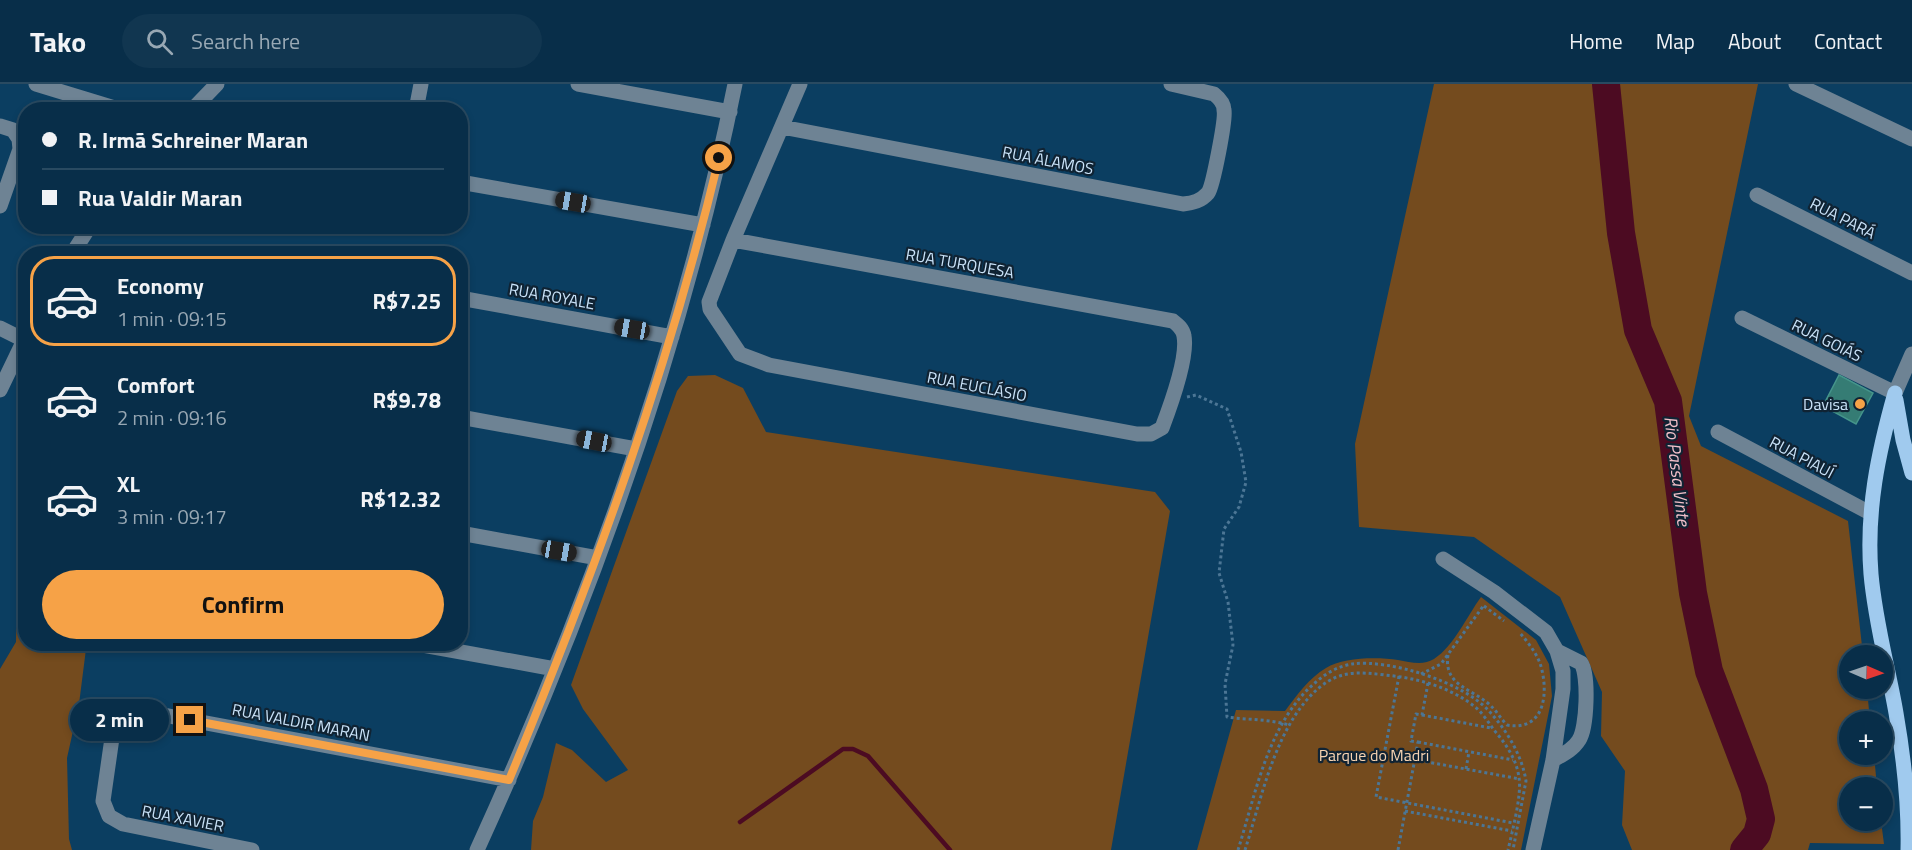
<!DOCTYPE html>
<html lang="en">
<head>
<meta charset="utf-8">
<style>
	:root { --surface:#082e49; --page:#113650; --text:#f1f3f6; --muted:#98a8b4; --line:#294a61; --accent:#f6a247 }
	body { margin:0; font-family:"Titillium Web",sans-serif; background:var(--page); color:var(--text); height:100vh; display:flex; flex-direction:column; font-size:22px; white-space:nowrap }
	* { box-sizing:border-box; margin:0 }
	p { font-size:20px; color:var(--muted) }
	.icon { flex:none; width:33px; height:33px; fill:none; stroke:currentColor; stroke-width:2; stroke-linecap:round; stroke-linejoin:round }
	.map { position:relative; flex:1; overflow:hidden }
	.sheet { position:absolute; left:18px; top:162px; width:450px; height:405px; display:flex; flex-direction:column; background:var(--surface); border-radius:24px; box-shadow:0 3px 9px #0003,0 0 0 2px var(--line) }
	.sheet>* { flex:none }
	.banner { position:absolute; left:18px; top:18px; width:450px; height:132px; border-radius:24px; box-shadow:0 3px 9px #0003,0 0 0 2px var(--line); display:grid; align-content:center; height:132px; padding:0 24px; background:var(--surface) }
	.needle { width:39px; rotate:92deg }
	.tools { position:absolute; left:1839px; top:561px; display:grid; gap:12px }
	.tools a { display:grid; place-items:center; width:54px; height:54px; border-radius:50%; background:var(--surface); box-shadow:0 3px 9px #0003,0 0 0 2px var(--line); font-size:30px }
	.end { position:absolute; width:27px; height:27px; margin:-14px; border:8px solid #f6a247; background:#111; box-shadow:0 0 0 3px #111 }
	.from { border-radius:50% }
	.bubble { position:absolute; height:42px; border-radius:21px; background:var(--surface); box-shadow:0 3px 9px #0003,0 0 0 2px var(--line); font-size:20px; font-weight:700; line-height:42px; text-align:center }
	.car { position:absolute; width:18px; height:36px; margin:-18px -9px; border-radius:8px; box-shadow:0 0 4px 2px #0007; background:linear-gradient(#222 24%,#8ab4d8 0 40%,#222 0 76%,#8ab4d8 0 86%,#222 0) }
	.banner b { display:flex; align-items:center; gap:21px; height:57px; font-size:22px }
	.banner b+b { border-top:2px solid var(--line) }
	.banner i { width:15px; height:15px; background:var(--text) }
	ul { padding:10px 0 0; list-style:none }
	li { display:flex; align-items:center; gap:18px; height:90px; margin:0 12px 9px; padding:0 12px; border:3px solid transparent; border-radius:24px }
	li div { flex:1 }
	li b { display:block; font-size:22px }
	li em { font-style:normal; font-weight:700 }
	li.current { border-color:var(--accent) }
	li>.icon { width:54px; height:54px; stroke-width:1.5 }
	.cta { display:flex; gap:12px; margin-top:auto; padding:12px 24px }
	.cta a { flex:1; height:69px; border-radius:36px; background:var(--accent); color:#111; font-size:24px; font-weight:700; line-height:69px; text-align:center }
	header { display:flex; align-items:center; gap:36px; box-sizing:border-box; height:84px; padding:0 30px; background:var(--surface); border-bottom:2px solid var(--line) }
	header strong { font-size:28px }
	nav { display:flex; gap:33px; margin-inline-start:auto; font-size:21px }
	.search { width:420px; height:54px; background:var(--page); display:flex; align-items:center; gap:15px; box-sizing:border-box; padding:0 21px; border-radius:33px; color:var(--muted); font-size:22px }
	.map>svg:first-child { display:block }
	.green { fill:#744b1e }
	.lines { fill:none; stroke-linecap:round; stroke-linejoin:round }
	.stream { stroke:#4c0b22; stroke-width:4.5 }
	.river { stroke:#4c0b22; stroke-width:28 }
	.building { fill:#357c74; stroke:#45958b; stroke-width:1.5 }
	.path { stroke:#4c7695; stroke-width:3; stroke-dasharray:3 3; stroke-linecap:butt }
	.minor { stroke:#6e8394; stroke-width:15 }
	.major { stroke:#a0caee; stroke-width:15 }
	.route { stroke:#f6a247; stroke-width:8 }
	.poi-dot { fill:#f6a247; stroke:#102333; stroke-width:2 }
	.labels { text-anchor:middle; stroke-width:4.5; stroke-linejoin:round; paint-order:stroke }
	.street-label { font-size:16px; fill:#cae3f9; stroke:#102333 }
	.poi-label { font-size:16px; fill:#cae3f9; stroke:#102333; text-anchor:end }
	.park-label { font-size:16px; fill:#f7d3b1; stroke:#102333 }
	.water-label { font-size:18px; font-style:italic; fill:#f3c0ca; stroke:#102333 }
</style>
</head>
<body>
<header>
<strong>Tako</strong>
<div class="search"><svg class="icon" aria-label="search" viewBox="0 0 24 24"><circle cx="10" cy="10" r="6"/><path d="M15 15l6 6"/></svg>Search here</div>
<nav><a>Home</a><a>Map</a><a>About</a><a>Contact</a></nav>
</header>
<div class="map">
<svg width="1912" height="766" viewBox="0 0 1912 766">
	<rect width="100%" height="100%" fill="#0b3e61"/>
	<!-- green -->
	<path class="green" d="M1434 0H1758L1689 332 1701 362 1848 437 1863 571 1850 572V604L1867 605 1870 637 1850 638V670L1874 671 1877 703 1850 704V736L1881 737 1884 760 1810 759 1808 766H1632L1622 741 1625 687 1601 652 1602 608 1560 513 1474 453 1359 443 1355 360Z
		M715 291 743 304 766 348 1155 408 1170 427 1111 766H531L533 737 543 713 556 659 572 666 606 698 628 686 583 625 571 601 677 307 688 292Z
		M25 501 26 560H85L86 565 79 620 67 674 69 755 72 766H0V585L16 558 17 508Z
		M1481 513 1536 556 1549 580 1552 612 1521 766H1197L1236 626 1285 627C1297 611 1309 594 1326 584 1343 573 1378 573 1398 576 1410 578 1423 582 1434 575 1454 562 1467 532 1481 513Z"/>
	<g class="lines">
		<!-- stream -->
		<path class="stream" d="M740 738 843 665H853L868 672 950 766"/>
		<!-- river -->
		<path class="river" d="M1606 0 1621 149 1638 246 1668 317 1693 509 1709 587 1754 705 1761 735 1757 750 1744 766"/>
	</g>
	<!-- building -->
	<path class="building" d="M1839 291 1873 309 1856 340 1823 322Z"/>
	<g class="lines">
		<!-- path -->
		<path class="path" d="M1187 313 1196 311 1227 325 1241 368 1246 398 1239 423 1224 445 1219 489 1228 518 1233 561 1225 600 1227 633C1248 636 1269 635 1289 641
			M1484 522 1504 537
			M1448 571C1443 603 1475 605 1492 623 1497 628 1501 635 1507 641 1546 648 1549 607 1540 579 1535 567 1527 557 1519 548
			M1421 590 1441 580 1484 521
			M1399 592 1376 713 1513 739
			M1422 631 1491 644
			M1418 658 1513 676
			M1384 670 1520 695
			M1466 685 1469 668
			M1405 727 1512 747
			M1238 766C1256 709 1268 638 1316 598 1326 589 1339 582 1352 580 1390 575 1462 598 1488 626 1506 645 1522 671 1526 697L1513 766
			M1245 766C1262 713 1276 639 1320 603 1341 586 1360 588 1385 591 1416 594 1448 602 1474 622 1482 628 1488 638 1494 646 1506 660 1517 676 1519 694 1522 711 1512 748 1508 766
			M1398 766 1418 658 1411 657 1416 630 1422 631 1428 599"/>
		<!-- minor -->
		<path class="minor" d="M36 0 121 26
			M578 0 730 28
			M1796 0 1912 55
			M192 26 217 0
			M416 26 421 0
			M0 42 13 46 19 55 20 65 0 122
			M782 43 1183 120C1193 119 1201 117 1208 109 1213 102 1226 35 1224 26 1224 19 1219 14 1214 10L1171 0
			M460 98 703 141
			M1757 111 1912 189
			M733 156 1173 237C1178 241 1183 245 1184 252 1188 273 1170 323 1162 344L1151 350H1137L769 281 740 270 710 225 709 218 733 156 800 0
			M72 170 90 142
			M460 214 672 253
			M1742 234 1895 309 1912 270
			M0 244 24 256
			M0 306 26 252
			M460 333 636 365
			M1718 348 1870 429
			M460 449 598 474
			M1443 475 1494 508 1546 548 1557 567 1563 587V605L1553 676 1533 766
			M417 560 555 585
			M1553 676C1562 671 1573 666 1579 656 1587 644 1589 591 1581 579L1557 567
			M252 766 123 740 109 732 103 717 114 640C120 631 126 627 137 626L509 696
			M477 766C589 521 682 264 735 0"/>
		<!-- major -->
		<path class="major" d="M1895 309C1878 369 1866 427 1871 490 1875 537 1888 583 1896 629 1904 675 1909 720 1908 766
			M1896 316 1903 356 1912 389"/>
	</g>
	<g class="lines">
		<!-- route -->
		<path class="route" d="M190 636 509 696C594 490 667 291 719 74"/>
	</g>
	<!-- markers -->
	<circle class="poi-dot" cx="1860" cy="320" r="6"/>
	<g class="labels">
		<!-- street labels -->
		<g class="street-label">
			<text transform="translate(1048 76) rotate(11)" y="6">RUA ÁLAMOS</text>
			<text transform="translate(1843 134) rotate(27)" y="6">RUA PARÁ</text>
			<text transform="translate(960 179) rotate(10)" y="6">RUA TURQUESA</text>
			<text transform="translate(552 212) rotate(10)" y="6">RUA ROYALE</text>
			<text transform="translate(1827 256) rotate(26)" y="6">RUA GOIÁS</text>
			<text transform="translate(977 302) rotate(11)" y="6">RUA EUCLÁSIO</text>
			<text transform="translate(1802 373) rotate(28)" y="6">RUA PIAUÍ</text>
			<text transform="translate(301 638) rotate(11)" y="6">RUA VALDIR MARAN</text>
			<text transform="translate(183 734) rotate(11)" y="6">RUA XAVIER</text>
		</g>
		<!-- poi labels -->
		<g class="poi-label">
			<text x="1848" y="326">Davisa</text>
		</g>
		<!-- park labels -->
		<g class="park-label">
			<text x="1374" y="677">Parque do Madri</text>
		</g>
		<!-- water labels -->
		<g class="water-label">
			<text transform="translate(1677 387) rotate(83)" y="6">Rio Passa Vinte</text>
		</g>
	</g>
</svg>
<div class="tools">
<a><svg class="needle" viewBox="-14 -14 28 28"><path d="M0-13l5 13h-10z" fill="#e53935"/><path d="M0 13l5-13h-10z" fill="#98a8b4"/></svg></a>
<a>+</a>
<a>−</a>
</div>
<i class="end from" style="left:719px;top:74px"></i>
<i class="end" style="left:190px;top:636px"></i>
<div class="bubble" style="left:70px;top:615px;width:99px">2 min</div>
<i class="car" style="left:573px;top:118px;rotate:280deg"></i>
<i class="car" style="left:632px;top:245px;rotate:280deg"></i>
<i class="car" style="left:594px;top:357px;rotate:281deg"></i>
<i class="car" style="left:559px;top:467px;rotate:100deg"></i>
<div class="banner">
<b><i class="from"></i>R. Irmã Schreiner Maran</b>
<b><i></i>Rua Valdir Maran</b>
</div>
<section class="sheet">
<ul>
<li class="current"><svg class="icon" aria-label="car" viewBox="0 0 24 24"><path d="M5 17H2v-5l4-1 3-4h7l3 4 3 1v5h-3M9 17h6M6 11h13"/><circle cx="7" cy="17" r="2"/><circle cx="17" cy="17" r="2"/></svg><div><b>Economy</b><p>1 min · 09:15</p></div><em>R$7.25</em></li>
<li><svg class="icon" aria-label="car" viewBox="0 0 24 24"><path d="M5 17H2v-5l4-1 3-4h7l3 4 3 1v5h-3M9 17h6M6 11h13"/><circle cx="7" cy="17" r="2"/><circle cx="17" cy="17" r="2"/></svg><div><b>Comfort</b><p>2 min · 09:16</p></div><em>R$9.78</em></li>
<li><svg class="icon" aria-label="car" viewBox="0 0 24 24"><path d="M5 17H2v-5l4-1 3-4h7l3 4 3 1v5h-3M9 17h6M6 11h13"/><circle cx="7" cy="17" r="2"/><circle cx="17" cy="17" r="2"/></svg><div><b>XL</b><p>3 min · 09:17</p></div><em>R$12.32</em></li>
</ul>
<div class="cta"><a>Confirm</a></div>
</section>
</div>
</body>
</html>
